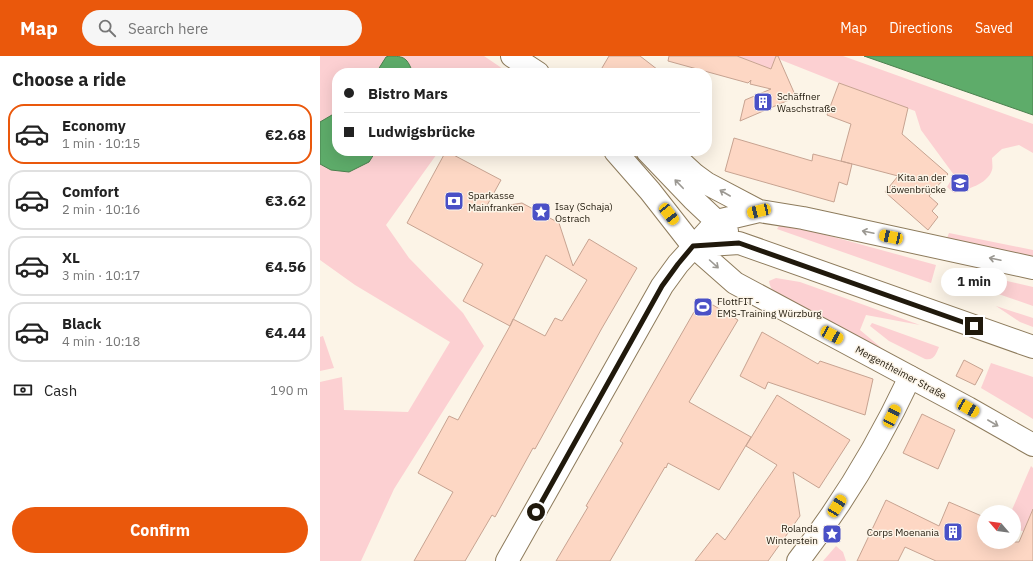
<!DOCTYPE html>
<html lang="en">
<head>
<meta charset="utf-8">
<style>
	:root { --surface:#fff; --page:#f6f6f6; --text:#222; --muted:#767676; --line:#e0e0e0; --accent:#ea580c }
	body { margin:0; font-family:"IBM Plex Sans",sans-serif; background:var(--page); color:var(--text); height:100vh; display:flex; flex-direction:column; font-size:15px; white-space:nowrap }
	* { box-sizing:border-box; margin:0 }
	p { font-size:13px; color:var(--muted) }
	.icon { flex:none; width:22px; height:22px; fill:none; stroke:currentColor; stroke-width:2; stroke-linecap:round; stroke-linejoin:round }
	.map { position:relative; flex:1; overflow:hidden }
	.sheet { display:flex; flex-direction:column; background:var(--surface); width:320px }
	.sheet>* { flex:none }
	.banner { position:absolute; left:12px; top:12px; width:380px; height:88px; border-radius:16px; box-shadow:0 4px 16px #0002; display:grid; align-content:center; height:88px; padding:0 12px; background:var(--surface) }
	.needle { width:26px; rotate:298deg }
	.controls { position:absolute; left:657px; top:449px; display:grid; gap:8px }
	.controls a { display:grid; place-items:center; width:44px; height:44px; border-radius:50%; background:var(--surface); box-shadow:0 4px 16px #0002; font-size:20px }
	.end { position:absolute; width:18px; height:18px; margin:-9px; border:5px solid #20190c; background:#fff; box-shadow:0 0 0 2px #fff }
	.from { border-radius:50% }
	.bubble { position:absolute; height:28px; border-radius:14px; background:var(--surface); box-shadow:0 4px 16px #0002; font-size:13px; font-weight:700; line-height:28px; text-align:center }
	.car { position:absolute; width:12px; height:24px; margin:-12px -6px; border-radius:5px; box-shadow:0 0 3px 1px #0007; background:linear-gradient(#f5c518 24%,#345 0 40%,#f5c518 0 76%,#345 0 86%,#f5c518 0) }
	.banner b { display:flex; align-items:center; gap:14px; height:38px; font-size:15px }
	.banner b+b { border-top:1px solid var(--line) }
	.banner i { width:10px; height:10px; background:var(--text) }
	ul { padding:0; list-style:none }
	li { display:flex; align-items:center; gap:12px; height:60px; margin:0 8px 6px; padding:0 4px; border:2px solid var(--line); border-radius:16px }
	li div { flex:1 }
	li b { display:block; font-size:15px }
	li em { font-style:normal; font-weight:700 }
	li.current { border-color:var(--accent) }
	li>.icon { width:36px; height:36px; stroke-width:1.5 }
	h2 { padding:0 12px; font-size:18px; line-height:48px }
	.pay { display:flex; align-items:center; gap:10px; height:44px; padding:0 12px; font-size:15px }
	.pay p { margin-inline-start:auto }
	.action { display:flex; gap:8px; margin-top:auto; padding:8px 12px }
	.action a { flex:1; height:46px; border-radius:24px; background:var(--accent); color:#fff; font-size:16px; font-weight:700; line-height:46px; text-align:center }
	header { display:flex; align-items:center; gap:24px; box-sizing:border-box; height:56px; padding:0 20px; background:var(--accent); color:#fff }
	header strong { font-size:19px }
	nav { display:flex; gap:22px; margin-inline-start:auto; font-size:14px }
	.search { width:280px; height:36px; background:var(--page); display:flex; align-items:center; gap:10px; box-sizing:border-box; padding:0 14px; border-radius:22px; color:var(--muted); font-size:15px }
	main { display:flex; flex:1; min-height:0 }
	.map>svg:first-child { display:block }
	.green { fill:#fcd0d2 }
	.water { fill:#5eac6a; stroke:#4b804e }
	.building { fill:#fdd7c4; stroke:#c7a391; fill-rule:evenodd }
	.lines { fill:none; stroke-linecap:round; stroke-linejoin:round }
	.street-casing { stroke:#8d7b5c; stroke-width:24 }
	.secondary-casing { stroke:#8d7b5c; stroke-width:24 }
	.street { stroke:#fff; stroke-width:22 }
	.secondary { stroke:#fff; stroke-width:22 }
	.oneway { stroke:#9b9892 }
	.route { stroke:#20190c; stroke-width:5 }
	.labels { text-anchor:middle; stroke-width:3; stroke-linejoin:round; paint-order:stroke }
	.poi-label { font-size:10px; fill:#20190c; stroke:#fcf4e7; text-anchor:start }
	.street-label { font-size:10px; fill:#20190c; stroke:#fcf4e7 }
</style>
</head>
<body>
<header>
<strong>Map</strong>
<div class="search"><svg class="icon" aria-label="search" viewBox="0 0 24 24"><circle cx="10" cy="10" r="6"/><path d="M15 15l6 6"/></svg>Search here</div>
<nav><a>Map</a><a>Directions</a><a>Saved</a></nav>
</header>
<main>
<section class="sheet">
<h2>Choose a ride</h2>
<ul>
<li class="current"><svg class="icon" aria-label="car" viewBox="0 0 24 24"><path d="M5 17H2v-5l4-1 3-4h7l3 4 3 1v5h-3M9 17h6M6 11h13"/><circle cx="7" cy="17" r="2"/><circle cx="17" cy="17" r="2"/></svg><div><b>Economy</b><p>1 min · 10:15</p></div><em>€2.68</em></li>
<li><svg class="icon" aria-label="car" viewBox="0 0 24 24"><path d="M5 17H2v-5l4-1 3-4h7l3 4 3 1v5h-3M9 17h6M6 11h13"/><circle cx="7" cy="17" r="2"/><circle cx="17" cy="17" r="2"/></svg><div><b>Comfort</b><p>2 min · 10:16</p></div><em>€3.62</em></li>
<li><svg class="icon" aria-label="car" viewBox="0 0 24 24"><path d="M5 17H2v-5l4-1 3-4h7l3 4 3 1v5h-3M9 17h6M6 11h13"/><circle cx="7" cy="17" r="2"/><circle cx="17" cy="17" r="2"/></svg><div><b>XL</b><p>3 min · 10:17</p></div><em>€4.56</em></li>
<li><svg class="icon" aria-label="car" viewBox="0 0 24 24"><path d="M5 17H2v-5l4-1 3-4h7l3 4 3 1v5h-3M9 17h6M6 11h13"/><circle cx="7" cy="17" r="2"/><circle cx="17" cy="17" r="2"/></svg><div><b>Black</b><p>4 min · 10:18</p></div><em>€4.44</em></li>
</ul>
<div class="pay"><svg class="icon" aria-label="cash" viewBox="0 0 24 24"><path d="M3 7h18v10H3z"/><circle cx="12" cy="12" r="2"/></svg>Cash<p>190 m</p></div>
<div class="action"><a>Confirm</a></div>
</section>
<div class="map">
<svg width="713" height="505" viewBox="0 0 713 505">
	<rect width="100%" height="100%" fill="#fcf4e7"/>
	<!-- green -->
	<path class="green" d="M0 0H164L189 17H17V95H119L66 169 89 202 143 257 164 290 74 433 41 505H0V326L22 321 24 354 88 356 130 286 35 229 0 204Z
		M417 0H523L713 68V97L699 89 682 93 672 102C672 106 673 111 672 114 667 129 647 133 634 137L627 131 634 119 601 74 595 55 519 27 456 2 451 13Z
		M459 170 477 171 616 209 611 227 457 173Z
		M629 177 713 194V202L627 182Z
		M635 213 713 231V250L632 222Z
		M456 222 480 226 600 269 546 259 540 274 564 294 561 297 458 240C453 235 450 232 449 225Z
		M676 250 713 262V271L700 266Z
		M552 267 619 291C616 298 614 305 605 303L569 285 550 270Z
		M3 280 14 312 0 315V281Z
		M671 307 713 321V363L661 332Z
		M711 410 713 412V470L707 477 694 472V456H691Z
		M516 490 523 496 526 505H503Z"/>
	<!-- water -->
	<path class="water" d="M69 0C85 0 87 2 93 17H56L66 1Z
		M544 0H713V59Z
		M17 56V95H56L49 106 29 116 11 114 0 108V66Z"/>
	<!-- building -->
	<path class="building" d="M289 0H320L342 17H279Z
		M349 0H417L451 13 456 0H458L476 41 420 65 425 44 451 33 430 28 431 24 428 27 348 5Z
		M519 27 588 52 582 78 628 118 609 140 618 148 612 155 618 161 608 174 565 136 578 120 521 105 531 68 507 59Z
		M414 82 492 105 493 98 532 108 527 129 519 126 514 146 405 115Z
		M126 95 181 124 165 153 202 147 239 167 253 210 269 183 317 212 282 272 215 393 213 392 175 461 172 459 145 505H94L133 436 98 417 129 360 138 364 190 270 143 245 163 208 87 167ZM226 199 267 224 242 265 235 262 225 280 193 263 190 270Z
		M393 249 418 264 369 346 431 381 399 434 348 407 346 412 345 411 290 505H236L268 451 266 450 303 387 300 385 374 256 383 250Z
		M442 276 498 308 500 305 553 323 545 359 448 326 445 333 420 320Z
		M644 304 663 314 655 329 636 320Z
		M457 339 530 384 499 432 473 416 480 460 448 505H375L397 477 405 484 457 409 426 390Z
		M602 358 635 374 618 413 583 397Z
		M566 444 619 470 629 446 664 461V486H699L713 453V505H616L585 491 578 505H537Z"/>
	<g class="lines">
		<!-- street casing -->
		<g class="street-casing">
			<path id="street" d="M478 505C521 450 560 385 590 321"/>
		</g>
		<!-- secondary casing -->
		<g class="secondary-casing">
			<path id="secondary" d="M192 0 218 17
				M295 95 330 135 373 190 415 227 648 352 713 389
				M327 95 373 143 407 175
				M349 95 375 119 386 127 439 155
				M397 165 439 155 483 162 713 212
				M373 190 419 187 713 291
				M187 505 342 230 358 208 397 165"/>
		</g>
		<!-- street -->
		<use href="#street" class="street"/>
		<!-- secondary -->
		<use href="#secondary" class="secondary"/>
	</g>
	<!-- one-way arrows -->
	<defs><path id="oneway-shaft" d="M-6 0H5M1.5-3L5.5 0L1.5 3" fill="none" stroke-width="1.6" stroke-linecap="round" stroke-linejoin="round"/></defs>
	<g class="oneway">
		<use href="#oneway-shaft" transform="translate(359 128) rotate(-134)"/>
		<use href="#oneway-shaft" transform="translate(405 137) rotate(-150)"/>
		<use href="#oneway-shaft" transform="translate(548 176) rotate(-168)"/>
		<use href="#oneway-shaft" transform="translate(675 203) rotate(-168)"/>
		<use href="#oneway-shaft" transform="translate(394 208) rotate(42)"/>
		<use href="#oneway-shaft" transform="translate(673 367) rotate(30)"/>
	</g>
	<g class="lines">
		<!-- route -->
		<path class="route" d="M216 456 342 230 358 208 373 190 419 187 654 270"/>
	</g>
	<!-- icons -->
	<defs>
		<g id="building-square" transform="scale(1)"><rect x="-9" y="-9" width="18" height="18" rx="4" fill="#4a50c6" stroke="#fcf4e7"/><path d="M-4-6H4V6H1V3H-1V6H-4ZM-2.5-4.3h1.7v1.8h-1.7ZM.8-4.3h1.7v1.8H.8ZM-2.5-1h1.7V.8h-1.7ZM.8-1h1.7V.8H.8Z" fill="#fff"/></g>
		<g id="school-square" transform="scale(1)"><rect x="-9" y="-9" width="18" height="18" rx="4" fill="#4a50c6" stroke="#fcf4e7"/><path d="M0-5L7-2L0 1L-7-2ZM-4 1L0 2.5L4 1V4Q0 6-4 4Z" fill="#fff"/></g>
		<g id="bank-square" transform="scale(1)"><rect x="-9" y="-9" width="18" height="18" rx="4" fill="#4a50c6" stroke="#fcf4e7"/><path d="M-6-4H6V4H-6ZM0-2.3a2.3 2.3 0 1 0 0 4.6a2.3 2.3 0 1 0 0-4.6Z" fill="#fff"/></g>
		<g id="sight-square" transform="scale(1)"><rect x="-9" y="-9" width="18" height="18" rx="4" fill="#4a50c6" stroke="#fcf4e7"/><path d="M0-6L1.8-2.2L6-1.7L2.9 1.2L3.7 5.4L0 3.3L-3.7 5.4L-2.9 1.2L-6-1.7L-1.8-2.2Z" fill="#fff"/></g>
		<g id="stadium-square" transform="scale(1)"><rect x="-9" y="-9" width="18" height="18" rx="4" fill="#4a50c6" stroke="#fcf4e7"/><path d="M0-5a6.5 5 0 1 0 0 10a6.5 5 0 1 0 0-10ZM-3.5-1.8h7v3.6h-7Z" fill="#fff"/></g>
	</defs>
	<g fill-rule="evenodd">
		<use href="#building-square" x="443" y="46"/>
		<use href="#school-square" x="640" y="127"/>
		<use href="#bank-square" x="134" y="145"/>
		<use href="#sight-square" x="221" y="156"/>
		<use href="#stadium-square" x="383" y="251"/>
		<use href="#building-square" x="633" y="476"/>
		<use href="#sight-square" x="512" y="478"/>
	</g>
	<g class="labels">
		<!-- poi labels -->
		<g class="poi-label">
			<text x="457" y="44">Schäffner<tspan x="457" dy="12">Waschstraße</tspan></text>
			<text x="626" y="125" text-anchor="end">Kita an der<tspan x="626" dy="12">Löwenbrücke</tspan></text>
			<text x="148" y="143">Sparkasse<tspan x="148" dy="12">Mainfranken</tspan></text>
			<text x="235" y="154">Isay (Schaja)<tspan x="235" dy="12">Ostrach</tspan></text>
			<text x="397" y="249">FlottFIT -<tspan x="397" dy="12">EMS-Training Würzburg</tspan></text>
			<text x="498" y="476" text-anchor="end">Rolanda<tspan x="498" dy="12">Winterstein</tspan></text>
			<text x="619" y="480" text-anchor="end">Corps Moenania</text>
		</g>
		<!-- street labels -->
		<g class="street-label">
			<text transform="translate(581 316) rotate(28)" y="4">Mergentheimer Straße</text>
		</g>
	</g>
</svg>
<div class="controls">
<a><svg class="needle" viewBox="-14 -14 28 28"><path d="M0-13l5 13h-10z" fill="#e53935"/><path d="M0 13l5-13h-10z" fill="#767676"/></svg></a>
</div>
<i class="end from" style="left:216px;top:456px"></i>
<i class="end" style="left:654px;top:270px"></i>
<div class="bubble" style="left:621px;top:212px;width:66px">1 min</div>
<i class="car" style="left:439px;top:155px;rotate:257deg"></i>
<i class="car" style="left:349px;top:158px;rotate:142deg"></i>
<i class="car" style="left:571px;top:181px;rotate:282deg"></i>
<i class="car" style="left:512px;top:279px;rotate:118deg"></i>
<i class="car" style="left:648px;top:352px;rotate:120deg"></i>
<i class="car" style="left:572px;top:360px;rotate:26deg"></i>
<i class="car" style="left:517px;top:450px;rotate:32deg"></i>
<div class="banner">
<b><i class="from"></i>Bistro Mars</b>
<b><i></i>Ludwigsbrücke</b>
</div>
</div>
</main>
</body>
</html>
